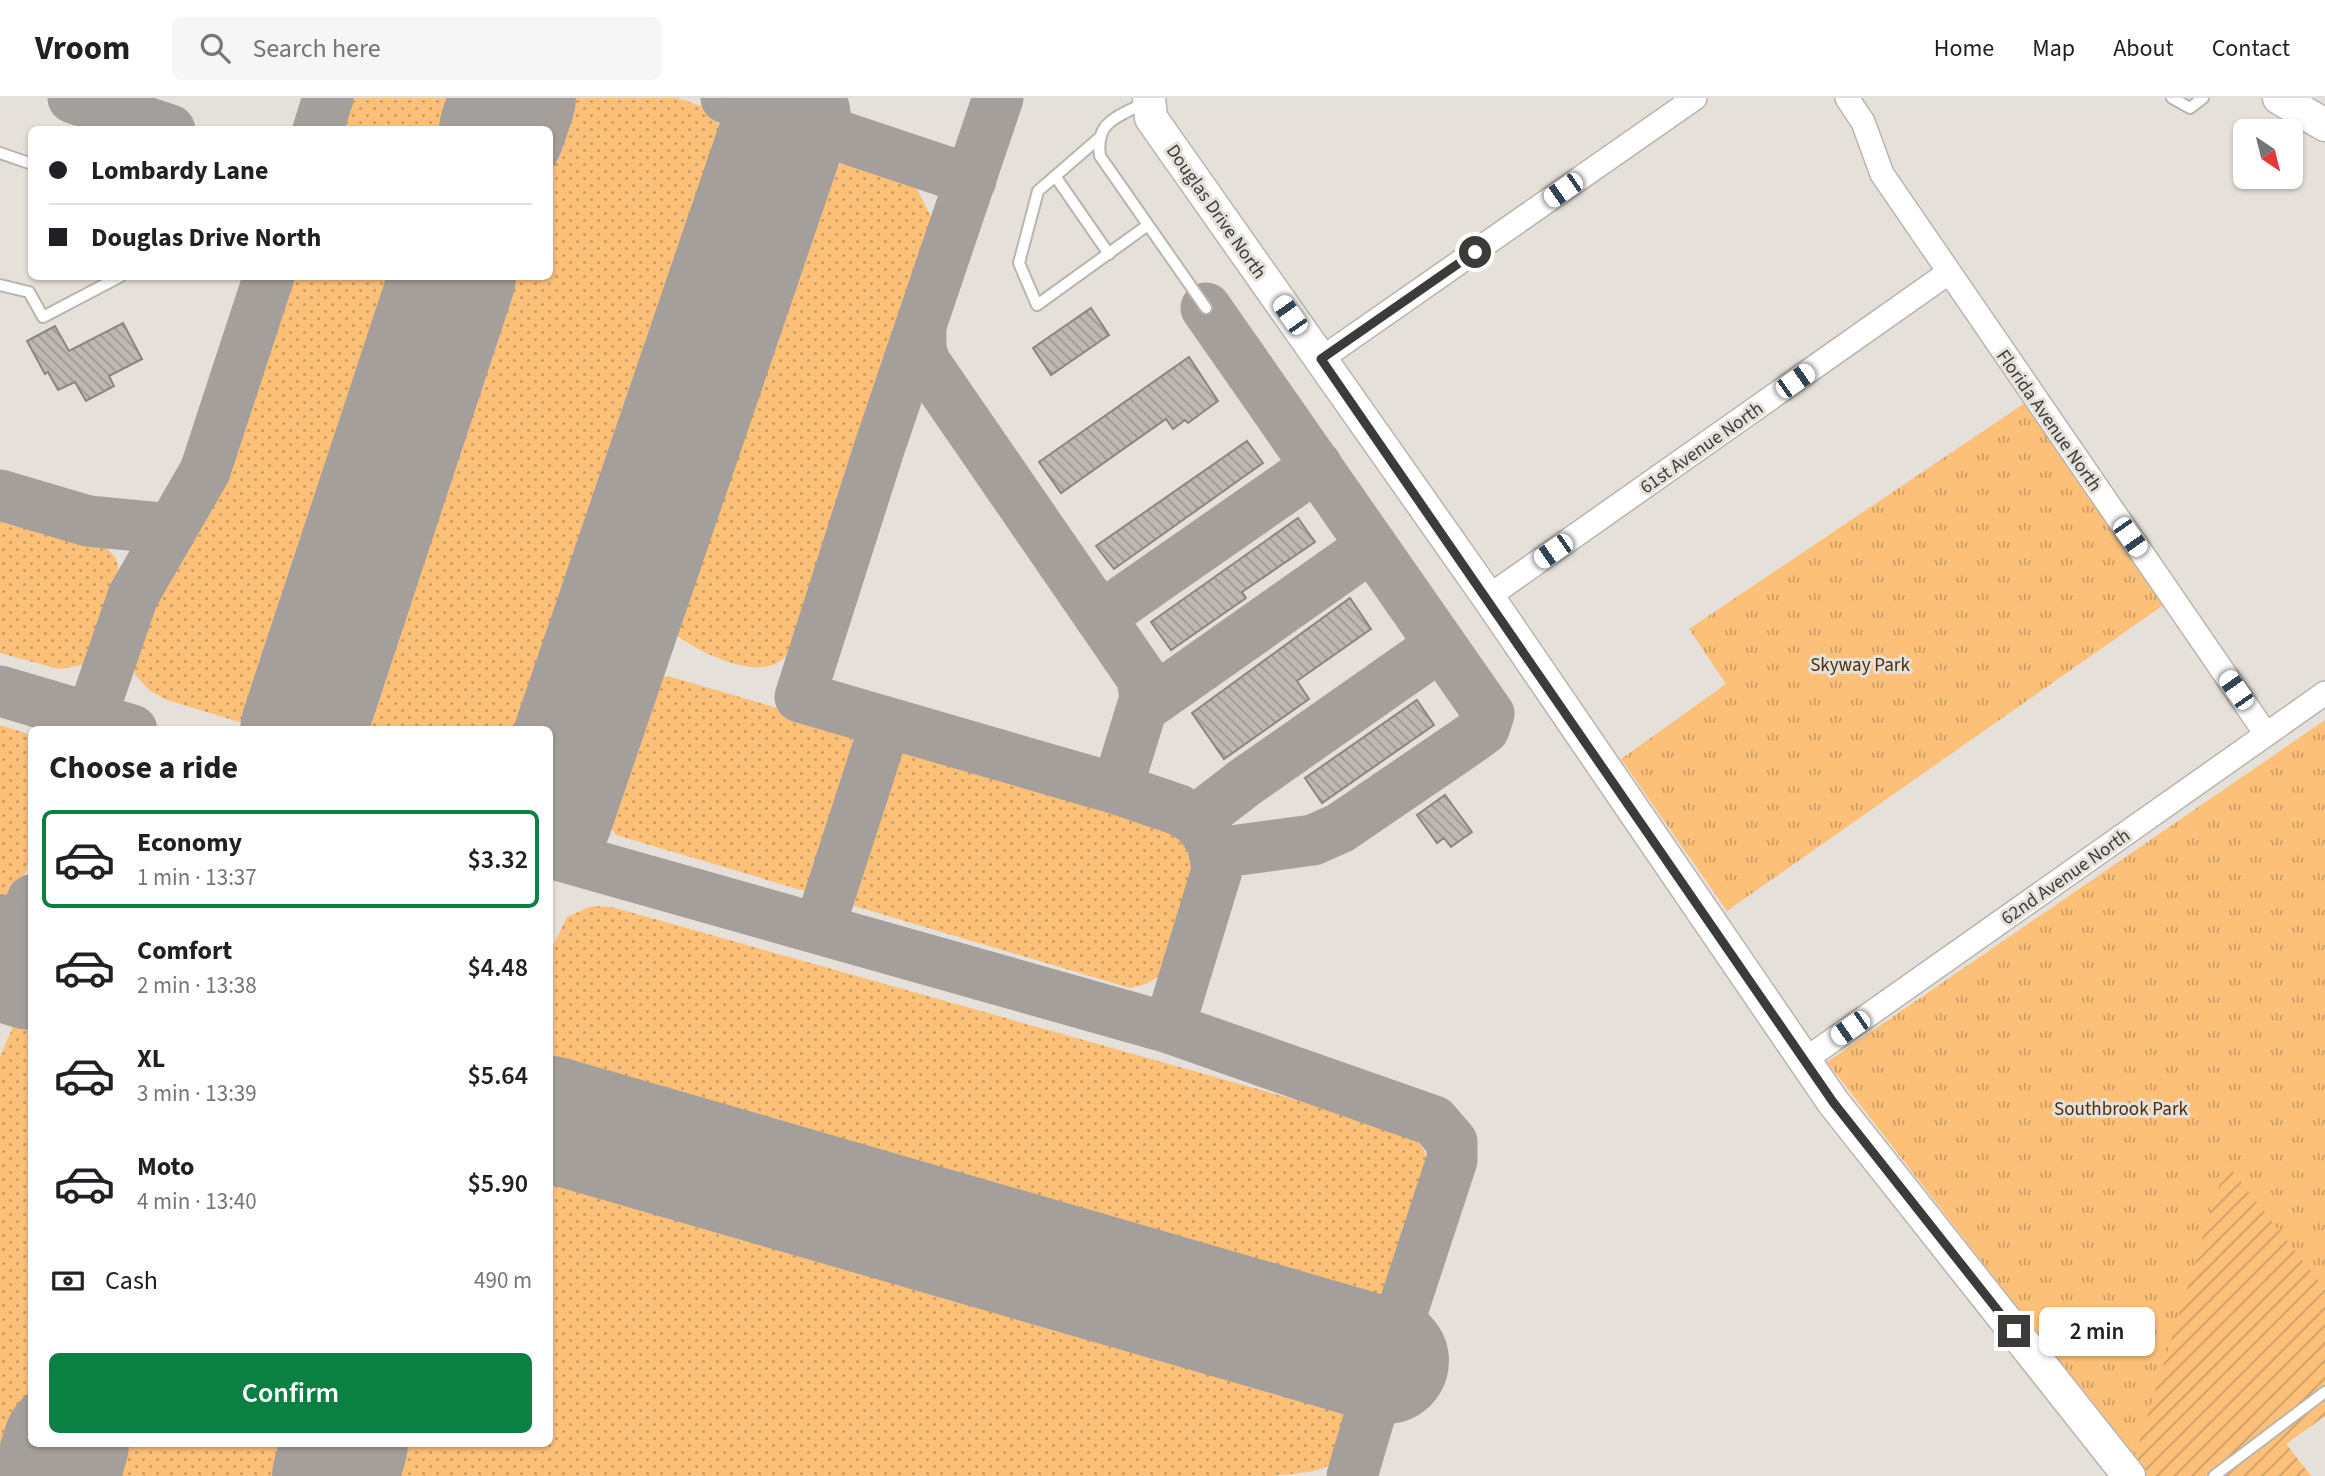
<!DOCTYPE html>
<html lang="en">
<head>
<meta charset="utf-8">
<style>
	:root { --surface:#fff; --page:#f6f6f6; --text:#202124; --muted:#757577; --line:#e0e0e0; --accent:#0b8043 }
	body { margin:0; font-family:"Source Sans 3",sans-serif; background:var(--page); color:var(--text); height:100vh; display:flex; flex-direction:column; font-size:26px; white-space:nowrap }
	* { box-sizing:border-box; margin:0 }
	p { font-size:23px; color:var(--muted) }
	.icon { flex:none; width:38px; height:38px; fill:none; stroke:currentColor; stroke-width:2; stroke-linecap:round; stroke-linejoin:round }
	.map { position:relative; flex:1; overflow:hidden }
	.details { position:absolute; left:28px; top:628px; width:525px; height:721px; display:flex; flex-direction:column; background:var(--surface); border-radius:10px; box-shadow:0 2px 5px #0004 }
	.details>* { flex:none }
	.hud { position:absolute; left:28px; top:28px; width:525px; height:154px; border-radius:10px; box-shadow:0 2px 5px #0004; display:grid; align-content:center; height:154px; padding:0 21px; background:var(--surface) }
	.needle { width:46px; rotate:145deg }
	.tools { position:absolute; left:2233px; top:21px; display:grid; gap:14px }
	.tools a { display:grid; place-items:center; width:70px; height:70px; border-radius:10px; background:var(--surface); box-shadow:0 2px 5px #0004; font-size:35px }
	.end { position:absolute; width:32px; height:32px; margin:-16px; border:9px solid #3d3b39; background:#fff; box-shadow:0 0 0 4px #fff }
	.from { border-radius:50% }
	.bubble { position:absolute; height:49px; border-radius:10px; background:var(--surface); box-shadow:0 2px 5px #0004; font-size:23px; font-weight:600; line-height:49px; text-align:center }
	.car { position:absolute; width:21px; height:42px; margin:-21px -10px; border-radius:9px; box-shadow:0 0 5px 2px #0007; background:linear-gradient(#fff 24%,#345 0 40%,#fff 0 76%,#345 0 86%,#fff 0) }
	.hud b { display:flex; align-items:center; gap:24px; height:66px; font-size:26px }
	.hud b+b { border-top:2px solid var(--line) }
	.hud i { width:18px; height:18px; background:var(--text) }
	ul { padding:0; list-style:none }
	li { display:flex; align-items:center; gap:21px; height:98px; margin:0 14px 10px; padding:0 7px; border:4px solid transparent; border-radius:10px }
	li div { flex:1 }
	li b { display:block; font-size:26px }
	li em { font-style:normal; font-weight:600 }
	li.on { border-color:var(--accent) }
	li>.icon { width:63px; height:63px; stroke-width:1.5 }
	h2 { padding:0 21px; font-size:32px; line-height:84px }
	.pay { display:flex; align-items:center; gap:18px; height:77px; padding:0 21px; font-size:26px }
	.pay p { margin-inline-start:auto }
	.action { display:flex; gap:14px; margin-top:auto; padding:14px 21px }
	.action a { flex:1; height:80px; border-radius:10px; background:var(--accent); color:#fff; font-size:28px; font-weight:600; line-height:80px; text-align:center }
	header { display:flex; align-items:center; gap:42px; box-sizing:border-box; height:98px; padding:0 35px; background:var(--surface); border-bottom:2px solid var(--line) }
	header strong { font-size:33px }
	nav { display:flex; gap:38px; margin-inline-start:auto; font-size:24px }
	.search { width:490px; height:63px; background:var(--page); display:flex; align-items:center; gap:18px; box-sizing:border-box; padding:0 24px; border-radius:10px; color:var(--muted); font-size:26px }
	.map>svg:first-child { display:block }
	.grass { fill:url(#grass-dots) }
	.park { fill:url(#park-tufts) }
	.garden { fill:url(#garden-furrows) }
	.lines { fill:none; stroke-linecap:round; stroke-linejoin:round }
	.taxiway { stroke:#a49f9a; stroke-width:51 }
	.runway { stroke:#a49f9a; stroke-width:126 }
	.building { fill:url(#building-back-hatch); stroke:#8b8680; stroke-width:2 }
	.lane-casing { stroke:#b9b4ae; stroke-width:14 }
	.street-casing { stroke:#b9b4ae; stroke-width:26 }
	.secondary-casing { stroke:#b9b4ae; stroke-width:35 }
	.lane { stroke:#fff; stroke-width:10 }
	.street { stroke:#fff; stroke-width:23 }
	.secondary { stroke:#fff; stroke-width:32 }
	.route { stroke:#3d3b39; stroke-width:9 }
	.labels { text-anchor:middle; stroke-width:6; stroke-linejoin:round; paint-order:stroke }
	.street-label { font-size:19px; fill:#3d3b39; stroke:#e6e0da }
	.park-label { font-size:19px; fill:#492e0a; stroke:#e6e0da }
</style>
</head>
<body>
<header>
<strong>Vroom</strong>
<div class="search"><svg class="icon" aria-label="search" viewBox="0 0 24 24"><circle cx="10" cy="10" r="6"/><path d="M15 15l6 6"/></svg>Search here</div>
<nav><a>Home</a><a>Map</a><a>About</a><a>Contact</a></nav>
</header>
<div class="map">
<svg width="2325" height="1378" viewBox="0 0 2325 1378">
	<defs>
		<pattern id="grass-dots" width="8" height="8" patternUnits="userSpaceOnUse" patternTransform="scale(1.75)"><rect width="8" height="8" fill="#fcc079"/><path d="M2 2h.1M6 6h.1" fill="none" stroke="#cd9d64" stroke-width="1.8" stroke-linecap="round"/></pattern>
		<pattern id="park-tufts" width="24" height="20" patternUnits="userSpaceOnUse" patternTransform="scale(1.75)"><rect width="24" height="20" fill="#fcc079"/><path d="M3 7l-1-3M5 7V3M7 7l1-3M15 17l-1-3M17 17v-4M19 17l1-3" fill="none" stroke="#cd9d64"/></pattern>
		<pattern id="garden-furrows" width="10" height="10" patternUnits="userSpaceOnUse" patternTransform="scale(1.75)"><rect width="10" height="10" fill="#fcc079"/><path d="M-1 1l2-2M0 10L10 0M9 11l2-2" fill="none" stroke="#cd9d64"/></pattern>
		<pattern id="building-back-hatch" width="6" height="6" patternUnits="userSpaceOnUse" patternTransform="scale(1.75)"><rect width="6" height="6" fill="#beb8b2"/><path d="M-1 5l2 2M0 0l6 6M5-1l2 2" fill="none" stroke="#9c9792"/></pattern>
	</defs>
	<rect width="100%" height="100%" fill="#e6e0da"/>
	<!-- grass -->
	<path class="grass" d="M342 0H677L711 11 735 62 725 104 567 578 550 642V632H266L167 602 150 593 135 577 132 555 155 494 220 382 285 179 550 178V32L332 31Z
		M854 60 909 75 935 127 794 548C787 557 781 566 769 568 740 576 685 548 665 527L666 495 799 86Z
		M0 413 97 440 116 460 121 484 104 543 84 567 58 571 0 555Z
		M668 578 1177 727C1188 737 1198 747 1200 763 1201 778 1173 860 1164 873 1156 883 1142 888 1130 890L616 737 601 717 606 677 638 587 654 579Z
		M0 627 32 637C32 680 45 787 0 809Z
		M592 808 612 809 1371 1023C1386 1028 1410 1033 1420 1046 1427 1055 1429 1072 1428 1083 1426 1098 1396 1184 1388 1196 1376 1213 1359 1215 1340 1211L550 984V854L567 819Z
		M31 912 32 1346H317L306 1378H0V958L15 924Z
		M550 1060 1334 1285 1354 1312C1335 1374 1338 1371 1273 1378H377L387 1346H550Z"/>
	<!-- park -->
	<path class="park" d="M2025 305 2165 506 1727 813 1621 661 1726 586 1689 531Z
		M2325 622V1318L2286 1346 2311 1378H2148L1827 964Z"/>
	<!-- garden -->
	<path class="garden" d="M2226 1065 2325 1191V1318L2286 1346 2311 1378H2148L2134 1361Z"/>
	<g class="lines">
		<!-- taxiway -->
		<path class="taxiway" d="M73 0 170 32
			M726 0 971 82
			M998 0 879 351 800 599 1117 691 1179 712 1196 722 1212 743 1217 772 1169 930
			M318 32 328 0
			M1206 210 1489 616 1484 631 1469 642 1340 730 1313 742 1216 755
			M921 230V252L926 266 1142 580 1145 600 1117 691
			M0 397 88 423 171 431
			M1100 519 1317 368
			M0 593 132 632
			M1142 610 1372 448
			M87 632 133 498 205 373 269 178
			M1196 722 1244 685 1441 547
			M550 755 1169 930 1434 1023 1452 1044V1062L1386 1263 1352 1378
			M819 831 886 624
			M0 899 32 802"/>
		<!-- runway -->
		<path class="runway" d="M502 32 513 0
			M303 632 453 178
			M550 717 788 20
			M0 859 32 869
			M550 1021 1386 1263
			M56 1378 66 1346
			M335 1378 345 1346"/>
	</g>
	<!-- building -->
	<path class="building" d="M1091 210 1109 237 1051 277 1033 250Z
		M123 225 142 261 109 278 114 288 86 303 75 284 58 292 48 274 45 276 27 243 55 228 69 253Z
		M1189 259 1218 303 1188 325 1185 322 1173 331 1166 321 1061 395 1039 364Z
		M1247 343 1263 365 1114 471 1096 448Z
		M1298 420 1315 444 1242 494 1246 500 1171 552 1151 524Z
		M1350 500 1371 531 1297 583 1309 601 1224 661 1192 615Z
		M1417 602 1434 627 1322 705 1305 680Z
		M1445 697 1472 734 1451 749 1444 740 1437 745 1417 717Z"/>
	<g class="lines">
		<!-- lane casing -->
		<g class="lane-casing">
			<path id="lane" d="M2172 0 2190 10 2203 0
				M1145 4C1118 20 1095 22 1100 58L1206 210
				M1098 41 1038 93 1019 165 1037 207 1148 127
				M0 55 32 66
				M1055 78 1109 156
				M0 187 29 194 43 219 121 178
				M2214 1378 2325 1294"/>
		</g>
		<!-- street casing -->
		<g class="street-casing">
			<path id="street" d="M1847 0 1863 24 1882 76 2266 636
				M1321 261 1695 0
				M1488 499 1948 175
				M1806 961 2325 595"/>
		</g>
		<!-- secondary casing -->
		<g class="secondary-casing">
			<path id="secondary" d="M1149 0 1151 20 1488 499 1833 1004 2129 1378
				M2279 0 2325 27"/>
		</g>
		<!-- lane -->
		<use href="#lane" class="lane"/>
		<!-- street -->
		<use href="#street" class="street"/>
		<!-- secondary -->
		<use href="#secondary" class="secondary"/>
	</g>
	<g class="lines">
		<!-- route -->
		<path class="route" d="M1475 154 1321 261 1833 1004 2014 1233"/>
	</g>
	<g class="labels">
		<!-- street labels -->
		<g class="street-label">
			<text transform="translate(1217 113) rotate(55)" y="7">Douglas Drive North</text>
			<text transform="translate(2050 322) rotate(55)" y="7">Florida Avenue North</text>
			<text transform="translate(1701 349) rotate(-35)" y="7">61st Avenue North</text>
			<text transform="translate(2065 778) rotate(-35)" y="7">62nd Avenue North</text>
		</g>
		<!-- park labels -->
		<g class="park-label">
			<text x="1860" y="573">Skyway Park</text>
			<text x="2121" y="1017">Southbrook Park</text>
		</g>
	</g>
</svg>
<div class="tools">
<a><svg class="needle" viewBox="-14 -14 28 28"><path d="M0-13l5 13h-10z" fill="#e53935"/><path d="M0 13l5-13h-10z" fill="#757577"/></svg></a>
</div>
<i class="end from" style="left:1475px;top:154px"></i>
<i class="end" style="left:2014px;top:1233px"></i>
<div class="bubble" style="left:2039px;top:1209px;width:116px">2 min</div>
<i class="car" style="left:1563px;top:92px;rotate:235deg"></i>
<i class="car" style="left:1290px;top:217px;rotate:325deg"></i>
<i class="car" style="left:1795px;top:283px;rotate:55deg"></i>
<i class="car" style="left:2130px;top:439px;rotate:145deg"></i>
<i class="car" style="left:1553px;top:453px;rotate:235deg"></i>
<i class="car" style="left:2236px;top:592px;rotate:325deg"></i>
<i class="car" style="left:1850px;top:930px;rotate:235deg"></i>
<div class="hud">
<b><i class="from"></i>Lombardy Lane</b>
<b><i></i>Douglas Drive North</b>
</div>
<section class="details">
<h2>Choose a ride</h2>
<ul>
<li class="on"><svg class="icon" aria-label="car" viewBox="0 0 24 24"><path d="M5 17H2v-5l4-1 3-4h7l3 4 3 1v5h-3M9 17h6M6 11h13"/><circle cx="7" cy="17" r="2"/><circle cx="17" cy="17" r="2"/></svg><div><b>Economy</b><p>1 min · 13:37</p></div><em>$3.32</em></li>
<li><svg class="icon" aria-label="car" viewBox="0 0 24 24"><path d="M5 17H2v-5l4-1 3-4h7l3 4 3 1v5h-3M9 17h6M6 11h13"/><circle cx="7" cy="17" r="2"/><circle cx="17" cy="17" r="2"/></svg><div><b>Comfort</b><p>2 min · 13:38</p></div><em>$4.48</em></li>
<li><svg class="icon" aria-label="car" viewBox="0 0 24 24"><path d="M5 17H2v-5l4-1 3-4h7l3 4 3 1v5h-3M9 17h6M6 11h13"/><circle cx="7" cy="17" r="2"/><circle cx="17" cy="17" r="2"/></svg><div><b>XL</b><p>3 min · 13:39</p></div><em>$5.64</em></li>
<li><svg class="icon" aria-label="car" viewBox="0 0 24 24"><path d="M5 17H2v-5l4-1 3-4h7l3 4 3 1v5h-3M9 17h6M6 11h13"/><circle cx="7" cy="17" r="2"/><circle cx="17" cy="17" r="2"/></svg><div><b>Moto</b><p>4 min · 13:40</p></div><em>$5.90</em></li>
</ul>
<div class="pay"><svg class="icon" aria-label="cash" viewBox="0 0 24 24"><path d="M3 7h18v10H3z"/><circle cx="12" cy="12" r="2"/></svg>Cash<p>490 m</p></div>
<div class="action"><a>Confirm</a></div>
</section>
</div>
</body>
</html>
